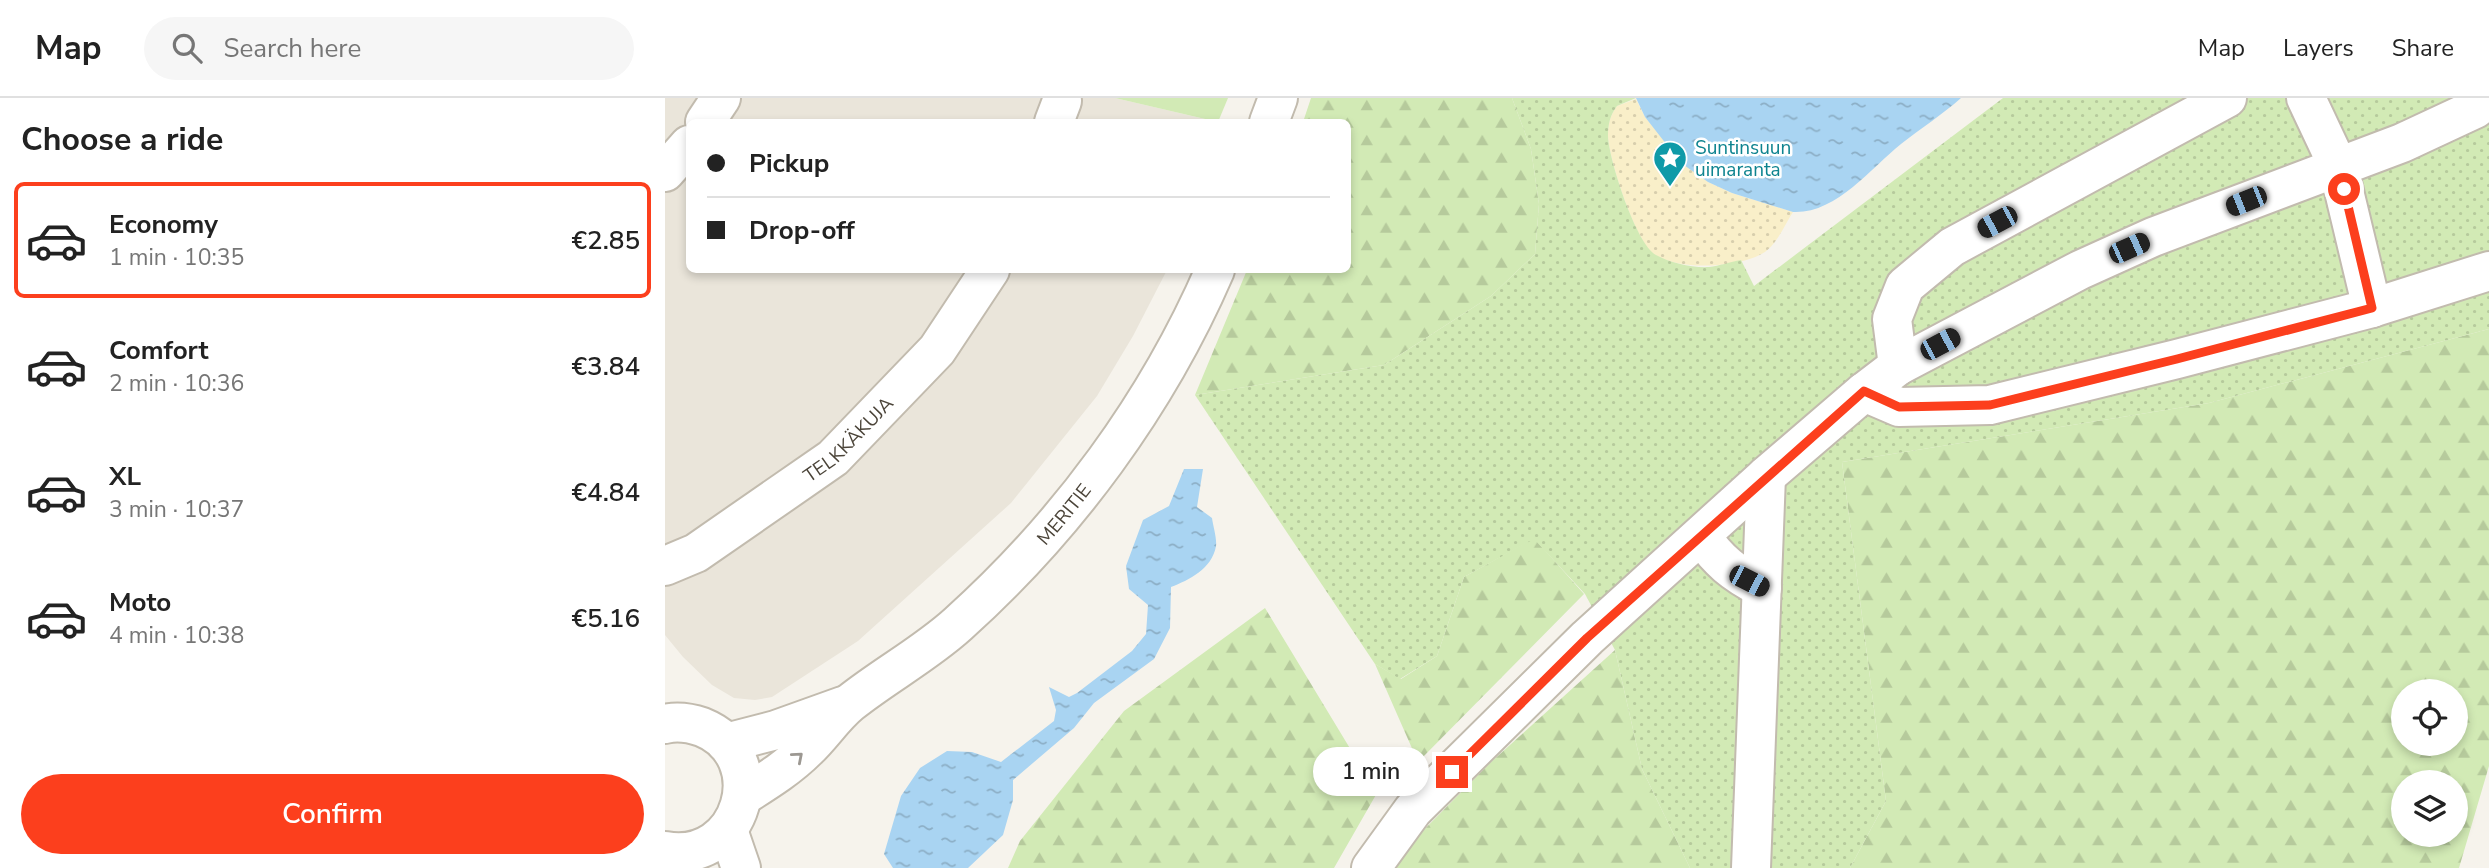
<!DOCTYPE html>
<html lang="en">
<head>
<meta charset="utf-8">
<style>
	:root { --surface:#fff; --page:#f6f6f6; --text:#222; --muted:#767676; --line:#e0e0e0; --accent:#fc3f1d }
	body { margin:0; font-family:"Nunito Sans",sans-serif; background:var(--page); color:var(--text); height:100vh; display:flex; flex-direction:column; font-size:26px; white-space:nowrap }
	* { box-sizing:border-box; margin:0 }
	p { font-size:23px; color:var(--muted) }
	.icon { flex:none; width:38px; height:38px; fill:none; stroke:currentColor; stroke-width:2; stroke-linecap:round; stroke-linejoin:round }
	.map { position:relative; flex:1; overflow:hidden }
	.sheet { display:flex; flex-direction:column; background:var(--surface); width:665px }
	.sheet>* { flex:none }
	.top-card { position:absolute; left:21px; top:21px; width:665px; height:154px; border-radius:10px; box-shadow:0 4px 10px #0003; display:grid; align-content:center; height:154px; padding:0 21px; background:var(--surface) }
	.fabs { position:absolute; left:1726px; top:581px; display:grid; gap:14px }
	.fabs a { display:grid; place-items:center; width:77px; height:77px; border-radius:50%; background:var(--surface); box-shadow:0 4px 10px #0003; font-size:35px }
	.end { position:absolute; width:32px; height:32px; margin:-16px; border:9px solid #fc3f1d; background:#fff; box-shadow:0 0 0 4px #fff }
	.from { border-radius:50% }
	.bubble { position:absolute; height:49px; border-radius:24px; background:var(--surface); box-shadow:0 4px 10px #0003; font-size:23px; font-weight:600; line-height:49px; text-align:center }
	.car { position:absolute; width:21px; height:42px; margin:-21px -10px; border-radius:9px; box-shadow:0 0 5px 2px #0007; background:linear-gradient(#222 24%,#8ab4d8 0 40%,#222 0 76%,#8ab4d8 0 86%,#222 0) }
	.top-card b { display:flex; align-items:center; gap:24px; height:66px; font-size:26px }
	.top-card b+b { border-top:2px solid var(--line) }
	.top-card i { width:18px; height:18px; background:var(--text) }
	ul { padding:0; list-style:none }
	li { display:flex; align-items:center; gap:21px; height:116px; margin:0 14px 10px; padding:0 7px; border:4px solid transparent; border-radius:10px }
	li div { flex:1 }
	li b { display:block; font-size:26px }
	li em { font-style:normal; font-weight:600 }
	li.on { border-color:var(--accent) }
	li>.icon { width:63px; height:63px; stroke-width:1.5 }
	h2 { padding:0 21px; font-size:32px; line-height:84px }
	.primary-button { display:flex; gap:14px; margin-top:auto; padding:14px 21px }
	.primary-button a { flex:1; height:80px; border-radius:42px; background:var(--accent); color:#fff; font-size:28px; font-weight:600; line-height:80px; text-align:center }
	header { display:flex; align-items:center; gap:42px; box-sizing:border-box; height:98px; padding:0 35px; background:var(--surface); border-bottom:2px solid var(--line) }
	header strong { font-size:33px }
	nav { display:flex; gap:38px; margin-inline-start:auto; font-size:24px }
	.search { width:490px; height:63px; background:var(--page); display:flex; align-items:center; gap:18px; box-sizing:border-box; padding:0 24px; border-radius:38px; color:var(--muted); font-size:26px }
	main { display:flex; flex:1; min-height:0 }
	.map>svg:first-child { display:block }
	.residential { fill:#eae5da }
	.grass { fill:#d2eab5 }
	.forest { fill:url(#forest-firs); fill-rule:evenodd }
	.sand { fill:url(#sand-dots) }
	.park { fill:url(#park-dots) }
	.water { fill:url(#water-ripples) }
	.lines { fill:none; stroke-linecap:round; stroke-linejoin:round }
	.minor-casing { stroke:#c2bbae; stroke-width:42 }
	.minor { stroke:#fff; stroke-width:38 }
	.oneway { stroke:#9c9892 }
	.route { stroke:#fc3f1d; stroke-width:9 }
	.labels { text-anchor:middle; stroke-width:5; stroke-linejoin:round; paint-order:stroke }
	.culture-label { font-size:19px; fill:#0d838f; stroke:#fff; text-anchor:start }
	.street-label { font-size:19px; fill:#4b4439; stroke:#fff }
</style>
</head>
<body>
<header>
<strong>Map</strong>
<div class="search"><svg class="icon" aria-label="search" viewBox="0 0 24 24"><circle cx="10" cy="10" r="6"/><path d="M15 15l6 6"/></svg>Search here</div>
<nav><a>Map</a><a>Layers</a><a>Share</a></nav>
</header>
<main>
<section class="sheet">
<h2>Choose a ride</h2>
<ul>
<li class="on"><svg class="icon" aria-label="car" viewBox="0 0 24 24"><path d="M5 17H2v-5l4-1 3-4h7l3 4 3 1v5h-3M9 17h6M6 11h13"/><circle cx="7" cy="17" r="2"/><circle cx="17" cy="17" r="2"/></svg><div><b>Economy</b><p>1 min · 10:35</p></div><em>€2.85</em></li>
<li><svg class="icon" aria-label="car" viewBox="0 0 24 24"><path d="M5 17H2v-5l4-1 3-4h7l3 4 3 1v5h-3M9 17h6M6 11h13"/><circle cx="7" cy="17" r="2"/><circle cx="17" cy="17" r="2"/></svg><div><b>Comfort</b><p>2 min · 10:36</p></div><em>€3.84</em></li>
<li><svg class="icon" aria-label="car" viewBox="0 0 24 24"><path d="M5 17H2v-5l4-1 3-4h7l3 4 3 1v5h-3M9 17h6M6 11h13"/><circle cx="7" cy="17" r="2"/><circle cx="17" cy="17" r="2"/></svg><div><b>XL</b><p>3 min · 10:37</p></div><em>€4.84</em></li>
<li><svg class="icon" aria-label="car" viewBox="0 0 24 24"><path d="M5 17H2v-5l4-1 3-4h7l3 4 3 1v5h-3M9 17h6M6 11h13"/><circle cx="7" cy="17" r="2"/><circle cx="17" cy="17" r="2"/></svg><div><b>Moto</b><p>4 min · 10:38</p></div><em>€5.16</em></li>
</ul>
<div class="primary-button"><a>Confirm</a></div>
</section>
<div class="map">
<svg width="1824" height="770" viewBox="0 0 1824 770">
	<defs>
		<pattern id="forest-firs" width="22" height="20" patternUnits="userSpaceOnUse" patternTransform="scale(1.75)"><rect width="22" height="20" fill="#d2eab5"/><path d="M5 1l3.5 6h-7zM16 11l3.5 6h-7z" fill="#b6ca9c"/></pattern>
		<pattern id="sand-dots" width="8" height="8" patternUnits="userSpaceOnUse" patternTransform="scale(1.75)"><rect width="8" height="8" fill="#f9efc9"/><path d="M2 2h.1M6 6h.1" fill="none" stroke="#d7cead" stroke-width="1.8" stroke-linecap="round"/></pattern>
		<pattern id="park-dots" width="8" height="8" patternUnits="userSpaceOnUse" patternTransform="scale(1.75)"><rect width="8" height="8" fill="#d2eab5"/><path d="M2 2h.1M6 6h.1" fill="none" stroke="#b6ca9c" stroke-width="1.8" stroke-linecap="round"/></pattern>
		<pattern id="water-ripples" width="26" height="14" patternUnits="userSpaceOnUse" patternTransform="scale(1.75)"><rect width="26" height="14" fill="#a9d4f2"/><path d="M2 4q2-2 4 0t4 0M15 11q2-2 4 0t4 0" fill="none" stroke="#8caec5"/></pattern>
	</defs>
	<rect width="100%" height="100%" fill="#f6f3ec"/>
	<!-- residential -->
	<path class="residential" d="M0 0H36L0 56Z
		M71 0H450L553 24H53Z
		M24 62V172H502L468 238 432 298 346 405 193 543 107 599 90 602 69 600 47 587 18 559 0 537V91Z"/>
	<!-- grass -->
	<path class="grass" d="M450 0H563L553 24Z"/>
	<!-- forest -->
	<path class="forest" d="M646 0H847L866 51 874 106 870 156 826 198 719 267 530 297 582 172H682V24H638Z
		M1824 231V668L1794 770H1185L1221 703 1177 364 1544 305ZM1738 593H1790V646H1738ZM1738 684H1790V737H1738Z
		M869 440 919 496 753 664 710 566 736 581 772 558 799 479Z
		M600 510 712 695 669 770H343L355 743 459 613Z
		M950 552 977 671 1025 770H726L732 759 825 665Z"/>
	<!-- sand -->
	<path class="sand" d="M971 1 980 19 998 41 1043 84 1067 95 1128 114C1120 126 1112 146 1100 154 1075 170 1016 173 990 157 971 145 944 62 943 38 943 27 945 17 952 8Z"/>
	<!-- park -->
	<path class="park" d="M847 0H971L952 8C945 17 943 27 943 38 944 62 971 146 991 157 1005 165 1028 170 1044 169 1054 168 1065 164 1076 162L1089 188 1338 0H1824V231L1544 305 1177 364 1221 703 1185 770H1025L977 671 950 552 920 496 869 441 799 479 772 558 735 581 710 566 530 297 719 267 826 198 870 156 874 106 866 51Z"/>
	<!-- water -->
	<path class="water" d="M971 0H1296C1277 17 1256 30 1236 46 1205 71 1171 116 1128 114L1067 95 1043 84 1016 65 980 19Z
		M519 371H538L532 409 547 420C548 428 552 440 551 448 547 471 524 482 506 489L505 530 489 561 429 605 409 630 348 682V702L338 737 303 770H228L219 756 236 698 255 670 282 653 307 654 336 664 389 623 391 612 384 589 404 599 412 595 467 553 481 536 483 507 464 491 461 468 478 422 504 408Z"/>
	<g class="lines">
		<!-- minor casing -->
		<g class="minor-casing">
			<g id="minor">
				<path d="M1641 0 1673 68 1707 210"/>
				<path d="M40 24 56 0"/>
				<path d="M389 24 397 3"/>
				<path d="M604 24 613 0"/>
				<path d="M0 74 24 47"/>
				<path d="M1233 268 1227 221 1240 188 1287 149 1562 0"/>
				<path d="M1199 294 1234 309 1325 307 1512 261 1707 210 1824 173"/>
				<path d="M1036 438C1054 463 1068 475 1097 490"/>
				<path id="s1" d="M0 468 31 455 168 360 272 252 325 172"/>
				<path d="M0 626C12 623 25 625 37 629 109 658 78 767 0 753"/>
				<path d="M61 645 111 632 178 608"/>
				<path id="s2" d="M78 698C100 684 123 670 142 651 157 637 169 618 185 605 220 577 260 556 293 526 402 428 492 306 550 172"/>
				<path d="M63 732 76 770"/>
				<path d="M706 770 748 712 922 540 1101 378 1199 294 1233 268 1415 172 1488 139 1737 45 1810 11 1824 0"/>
				<path d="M1086 770 1101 378"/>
			</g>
		</g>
		<!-- minor -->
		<use href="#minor" class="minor"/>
	</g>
	<!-- one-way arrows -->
	<defs><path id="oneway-chevron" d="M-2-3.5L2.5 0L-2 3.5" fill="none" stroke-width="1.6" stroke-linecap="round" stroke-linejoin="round" transform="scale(1.75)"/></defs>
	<use class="oneway" href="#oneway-chevron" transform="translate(133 659) rotate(-41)"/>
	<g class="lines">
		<!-- route -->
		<path class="route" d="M787 674 922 540 1199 293 1234 309 1325 307 1512 261 1707 210 1679 91"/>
	</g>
	<!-- icons -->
	<defs>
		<g id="sight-pin" transform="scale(1.75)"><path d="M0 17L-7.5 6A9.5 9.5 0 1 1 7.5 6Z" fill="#0f9aa8" stroke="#fff"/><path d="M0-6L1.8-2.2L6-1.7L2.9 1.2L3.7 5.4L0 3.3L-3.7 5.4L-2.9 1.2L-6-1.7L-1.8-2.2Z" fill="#fff"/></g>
	</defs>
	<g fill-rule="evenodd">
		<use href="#sight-pin" x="1005" y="60"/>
	</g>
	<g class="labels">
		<!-- culture labels -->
		<g class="culture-label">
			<text x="1030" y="56">Suntinsuun<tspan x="1030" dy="22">uimaranta</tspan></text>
		</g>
		<!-- street labels -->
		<g class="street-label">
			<text dy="7" stroke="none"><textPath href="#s1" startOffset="224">TELKKÄKUJA</textPath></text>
			<text dy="7" stroke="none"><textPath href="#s2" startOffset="429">MERITIE</textPath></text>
		</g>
	</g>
</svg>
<div class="fabs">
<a><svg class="icon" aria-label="locate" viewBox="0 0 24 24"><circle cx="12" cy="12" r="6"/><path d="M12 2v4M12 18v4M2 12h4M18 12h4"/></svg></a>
<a><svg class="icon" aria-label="layers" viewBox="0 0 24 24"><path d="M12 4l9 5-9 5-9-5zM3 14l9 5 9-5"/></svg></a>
</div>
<i class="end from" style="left:1679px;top:91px"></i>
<i class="end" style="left:787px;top:674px"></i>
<div class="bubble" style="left:648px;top:649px;width:116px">1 min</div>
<i class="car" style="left:1581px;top:103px;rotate:248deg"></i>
<i class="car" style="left:1332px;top:124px;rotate:242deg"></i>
<i class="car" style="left:1464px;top:150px;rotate:66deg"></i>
<i class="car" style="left:1275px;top:246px;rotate:62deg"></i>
<i class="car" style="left:1084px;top:483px;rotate:117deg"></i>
<div class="top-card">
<b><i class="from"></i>Pickup</b>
<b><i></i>Drop-off</b>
</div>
</div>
</main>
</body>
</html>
